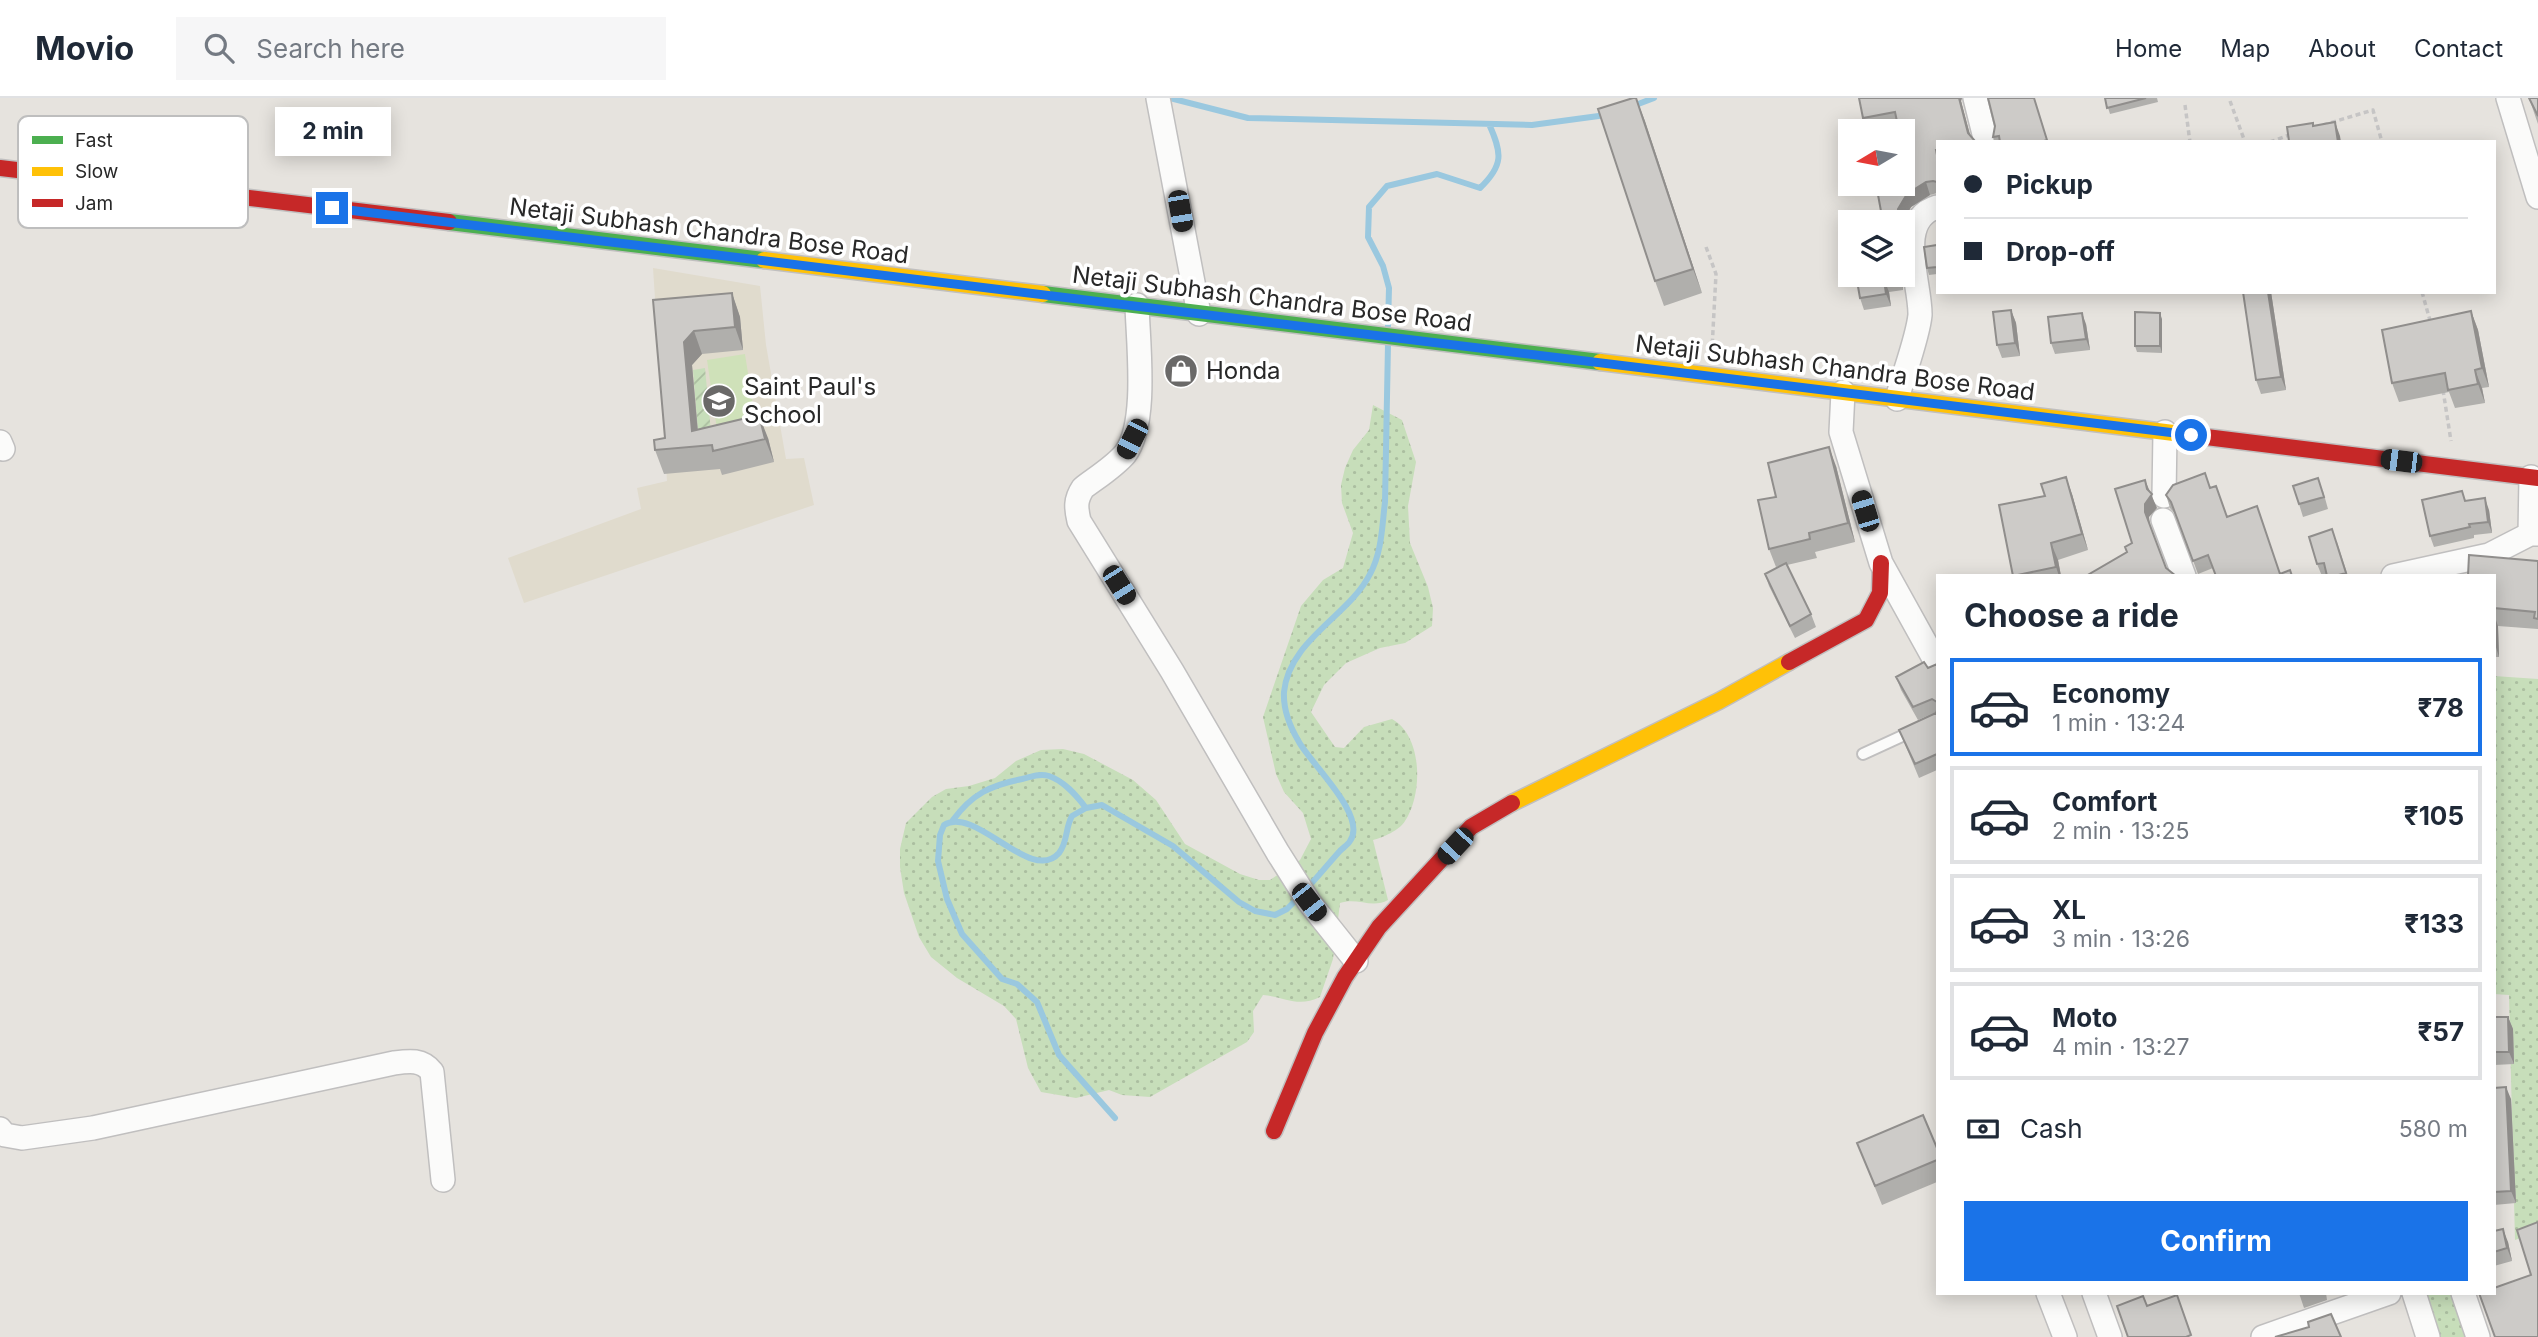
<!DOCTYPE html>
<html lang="en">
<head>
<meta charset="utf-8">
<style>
	:root { --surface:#fff; --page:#f6f6f7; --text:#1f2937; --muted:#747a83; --line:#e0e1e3; --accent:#1a73e8 }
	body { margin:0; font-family:Inter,sans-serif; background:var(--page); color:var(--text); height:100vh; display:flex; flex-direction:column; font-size:26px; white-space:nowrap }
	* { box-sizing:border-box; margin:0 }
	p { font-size:23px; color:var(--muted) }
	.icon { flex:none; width:38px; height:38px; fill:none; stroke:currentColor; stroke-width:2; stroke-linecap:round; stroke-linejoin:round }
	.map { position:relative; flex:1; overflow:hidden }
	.sheet { position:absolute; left:1936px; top:476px; width:560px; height:721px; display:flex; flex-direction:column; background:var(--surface); border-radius:0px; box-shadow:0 4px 18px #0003 }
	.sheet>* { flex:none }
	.top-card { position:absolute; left:1936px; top:42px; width:560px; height:154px; border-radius:0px; box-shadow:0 4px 18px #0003; display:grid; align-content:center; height:154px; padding:0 28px; background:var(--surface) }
	.needle { width:46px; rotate:260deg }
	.controls { position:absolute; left:1838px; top:21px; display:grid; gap:14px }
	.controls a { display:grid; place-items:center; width:77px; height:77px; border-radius:0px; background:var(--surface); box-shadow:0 4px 18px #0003; font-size:35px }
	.end { position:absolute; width:32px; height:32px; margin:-16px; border:9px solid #1a73e8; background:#fff; box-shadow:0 0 0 4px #fff }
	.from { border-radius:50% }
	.bubble { position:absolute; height:49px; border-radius:0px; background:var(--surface); box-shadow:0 4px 18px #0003; font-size:23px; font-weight:700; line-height:49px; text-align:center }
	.car { position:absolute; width:21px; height:42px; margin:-21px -10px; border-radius:9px; box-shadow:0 0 5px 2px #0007; background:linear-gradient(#222 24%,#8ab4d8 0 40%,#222 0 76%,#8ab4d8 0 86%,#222 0) }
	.top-card b { display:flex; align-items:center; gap:24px; height:66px; font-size:26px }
	.top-card b+b { border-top:2px solid var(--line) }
	.top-card i { width:18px; height:18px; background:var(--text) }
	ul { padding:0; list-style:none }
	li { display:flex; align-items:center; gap:21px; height:98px; margin:0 14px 10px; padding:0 14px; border:4px solid var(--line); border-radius:0px }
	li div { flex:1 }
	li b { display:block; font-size:26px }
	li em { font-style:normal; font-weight:700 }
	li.selected { border-color:var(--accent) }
	li>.icon { width:63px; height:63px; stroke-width:1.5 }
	h2 { padding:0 28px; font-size:32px; line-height:84px }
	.pay { display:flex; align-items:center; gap:18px; height:77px; padding:0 28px; font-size:26px }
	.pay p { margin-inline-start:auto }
	.button { display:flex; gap:14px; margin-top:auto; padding:14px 28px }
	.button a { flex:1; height:80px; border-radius:0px; background:var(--accent); color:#fff; font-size:28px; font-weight:700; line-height:80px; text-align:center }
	header { display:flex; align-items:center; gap:42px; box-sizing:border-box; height:98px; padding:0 35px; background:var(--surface); border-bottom:2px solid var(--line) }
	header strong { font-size:33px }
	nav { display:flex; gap:38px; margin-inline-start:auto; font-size:24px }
	.search { width:490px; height:63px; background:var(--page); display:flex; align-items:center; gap:18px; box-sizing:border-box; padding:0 24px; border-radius:0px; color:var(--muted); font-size:26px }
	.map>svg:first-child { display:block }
	.education { fill:#e0dbcd }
	.grass { fill:url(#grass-dots) }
	.garden { fill:url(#garden-furrows) }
	.pitch { fill:#cfe1b9 }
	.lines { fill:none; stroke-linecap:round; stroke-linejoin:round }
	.stream { stroke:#9ac8df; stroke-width:6 }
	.lane-casing { stroke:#c0bfbf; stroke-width:14 }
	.street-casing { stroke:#c0bfbf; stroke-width:26 }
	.fast-casing { stroke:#c0bfbf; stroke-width:19 }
	.slow-casing { stroke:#c0bfbf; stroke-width:19 }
	.jam-casing { stroke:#c0bfbf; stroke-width:19 }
	.path { stroke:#c6c5c5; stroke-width:3.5; stroke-dasharray:5 3.5; stroke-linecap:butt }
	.lane { stroke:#fbfbfa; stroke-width:10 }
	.street { stroke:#fbfbfa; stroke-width:23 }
	.fast { stroke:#4caf50; stroke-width:16 }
	.slow { stroke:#ffc107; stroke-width:16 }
	.jam { stroke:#c62828; stroke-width:16 }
	.wall { fill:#b0afac }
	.shaded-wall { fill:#908e8c }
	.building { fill:#cdcbc8; stroke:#908e8c; stroke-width:2 }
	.route { stroke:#1a73e8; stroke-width:9 }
	.labels { text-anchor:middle; stroke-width:7; stroke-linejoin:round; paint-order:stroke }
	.street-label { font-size:24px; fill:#282828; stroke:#fff }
	.poi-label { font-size:24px; fill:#282828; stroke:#fff; text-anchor:start }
	.key { fill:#fff; stroke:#bebebe; stroke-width:2 }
	.key-label { font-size:19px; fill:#282828 }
</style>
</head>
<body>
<header>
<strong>Movio</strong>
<div class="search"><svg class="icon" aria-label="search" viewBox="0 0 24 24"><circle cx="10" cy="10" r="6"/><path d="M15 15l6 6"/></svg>Search here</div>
<nav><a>Home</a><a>Map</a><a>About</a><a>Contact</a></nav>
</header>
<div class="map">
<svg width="2538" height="1239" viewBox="0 0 2538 1239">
	<defs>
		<pattern id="grass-dots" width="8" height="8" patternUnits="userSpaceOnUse" patternTransform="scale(1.75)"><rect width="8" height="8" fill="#c7deba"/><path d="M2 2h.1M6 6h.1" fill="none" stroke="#abbea0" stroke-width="1.8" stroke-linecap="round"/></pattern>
		<pattern id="garden-furrows" width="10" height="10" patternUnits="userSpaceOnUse" patternTransform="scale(1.75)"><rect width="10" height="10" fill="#c7deba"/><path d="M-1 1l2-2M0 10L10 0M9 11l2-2" fill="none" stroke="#abbea0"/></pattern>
	</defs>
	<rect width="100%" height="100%" fill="#e6e3de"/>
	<!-- education -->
	<path class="education" d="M653 170 760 188 766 247 786 361 804 360 814 407 524 505 508 460 641 411 637 390 667 383Z"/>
	<!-- grass -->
	<path class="grass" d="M1373 307 1402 322 1416 364 1408 408 1410 445 1428 489 1433 510 1432 528 1405 545 1380 550 1346 565 1324 587 1311 614 1335 649 1344 650 1364 629 1392 621C1423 638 1423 696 1405 723 1400 732 1382 740 1373 742L1388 802C1372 811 1357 799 1340 805L1333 861 1320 899C1298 910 1285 899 1263 897L1253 913 1254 934 1247 944 1150 999 1122 997 1109 992 1076 1000 1041 994 1028 970 1016 921 1004 908 957 880 931 859 919 839 904 795 900 769V751L906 725 932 699 946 691 969 688 995 680 1016 663 1041 652 1063 651 1084 656 1133 682 1156 702 1185 746 1240 776 1259 782H1270L1300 762 1311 741 1303 715 1284 694 1276 676 1263 619 1301 508 1323 482 1343 470 1353 435 1342 405 1341 387 1345 370 1353 352 1369 332Z
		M2494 578 2538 581V1133L2515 1142 2509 897 2494 896Z
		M2413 1195H2464L2478 1239H2427Z"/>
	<!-- garden -->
	<path class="garden" d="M705 270 712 345 699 346 693 272Z"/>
	<!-- pitch -->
	<path class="pitch" d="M745 256 758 340 719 346 707 262Z"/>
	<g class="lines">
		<!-- stream -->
		<path class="stream" d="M1170 0 1248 20 1532 27 1606 17
			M1633 8 1654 0
			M1388 228 1389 190 1383 168 1368 139 1369 109 1387 88 1437 76 1480 90C1504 67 1502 55 1489 26
			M953 722C972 696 991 687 1022 681 1031 679 1039 675 1049 678 1064 683 1076 697 1086 710
			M1307 790C1318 779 1328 766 1339 754 1342 750 1348 747 1350 743 1368 718 1311 666 1299 644 1290 629 1283 612 1284 594 1289 542 1349 518 1370 476 1382 454 1382 428 1385 404L1388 246
			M1115 1020 1059 957 1037 904 1017 886 1002 881 962 836 947 801 938 763 940 737 944 727C976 707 1031 787 1059 755 1068 744 1065 730 1072 718L1086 710 1102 707 1173 748 1239 804 1255 813 1275 817 1287 811 1300 798"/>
		<!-- lane casing -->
		<g class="lane-casing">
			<path id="lane" d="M1863 656 1937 622"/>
		</g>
		<!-- street casing -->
		<g class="street-casing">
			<path id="street" d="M1158 0 1199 216
				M1975 0 1986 44
				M2508 0 2538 99
				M1137 207C1138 245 1148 326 1125 356 1114 369 1096 380 1083 390 1075 402 1076 410 1079 423L1172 573 1278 755 1309 804 1356 863
				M1843 294 1841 334 1881 465 1937 566
				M1897 301C1903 278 1918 239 1920 217 1921 186 1894 122 1937 109
				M0 344 3 351
				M2164 398 2165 334
				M2163 422 2184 478
				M2530 436 2531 379
				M2393 478 2489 457 2530 436H2538
				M0 1031 5 1037 22 1040 93 1030 394 965C409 963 422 961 432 974L443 1082
				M2048 1195 2065 1239
				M2094 1195 2110 1239
				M2414 1195 2428 1239
				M2463 1195 2478 1239
				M2263 1239 2389 1195"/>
		</g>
		<!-- fast casing -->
		<g class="fast-casing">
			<path id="fast" d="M449 124 764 162
				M1043 196 1600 264"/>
		</g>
		<!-- slow casing -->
		<g class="slow-casing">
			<path id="slow" d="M764 162 1043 196
				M1600 264 2206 339
				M1512 705 1719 603 1789 564"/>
		</g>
		<!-- jam casing -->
		<g class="jam-casing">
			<path id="jam" d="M0 70 449 124
				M2206 339 2538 380
				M1789 564 1866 522 1880 495 1881 465
				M1274 1033 1315 935 1345 879 1379 829 1471 729 1512 705"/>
		</g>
		<!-- path -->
		<path class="path" d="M2230 3 2245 44
			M2185 7 2190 44
			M2323 27 2373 12 2382 44
			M2270 44 2292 36
			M1706 149 1716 176 1712 251
			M2422 194 2431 226
			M2443 292 2451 343"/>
		<!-- lane -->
		<use href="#lane" class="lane"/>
		<!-- street -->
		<use href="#street" class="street"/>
		<!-- fast -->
		<use href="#fast" class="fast"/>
		<!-- slow -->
		<use href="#slow" class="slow"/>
		<!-- jam -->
		<use href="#jam" class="jam"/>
	</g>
	<!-- wall -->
	<path class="wall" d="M1636 0 1702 195 1664 208 1655 183Z
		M1859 0H1962L1961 3 1970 37 1975 44H1937V95L1930 97 1911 109 1903 124 1906 61 1898 27 1867 33 1863 20Z
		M2034 0 2048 44H1994L1993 39Z
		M2105 0H2157L2158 4 2110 16Z
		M2529 0H2538V26Z
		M1937 147V176L1929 177 1927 170Z
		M1856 177H1901L1903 192 1889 194 1891 208 1864 212 1860 200Z
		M2243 194H2271L2286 292 2261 296 2256 282Z
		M732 195 740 219 743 252 702 256 692 267 698 332 768 340 774 364 722 377 720 371 664 376 655 352 665 340 653 202Z
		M2011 212 2016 225 2020 258 2002 260 1997 247Z
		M2471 213 2478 232 2489 289 2482 290 2485 305 2455 310 2449 294 2399 304 2392 285Z
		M2162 221V255L2137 254 2135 248Z
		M2086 226 2090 252 2055 256 2051 245Z
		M1836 368 1855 444 1815 454 1817 460 1787 467 1811 516 1816 529 1795 540 1769 488 1765 476 1779 468 1776 469 1769 451 1776 399Z
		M2210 390 2227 419 2280 476 2213 470 2198 476 2176 417 2170 410 2166 397Z
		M2323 393 2328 411 2303 419 2299 406Z
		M2072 396 2088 452 2058 462 2061 478H2013Z
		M2466 403 2489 412 2492 435 2474 437V440L2434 449 2430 438Z
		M2337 444 2348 478H2322L2317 466Z
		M2538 463V531L2498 528 2499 559H2494V478Z
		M1937 566V672L1919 680 1899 632 1936 614 1918 622 1901 592 1896 579 1928 570Z
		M2494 919H2508L2513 931 2514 966 2494 967Z
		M2494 990 2511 1001 2516 1105 2494 1107Z
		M1857 1045 1937 1050V1084L1882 1107Z
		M2494 1133 2508 1144 2512 1163 2494 1168Z
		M2299 1195H2326L2327 1202 2304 1210Z"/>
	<!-- shaded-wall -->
	<path class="shaded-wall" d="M1636 0 1645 23 1702 195 1693 171Z
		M1959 0H1962L1961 3 1972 44 1968 35Z
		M2335 24 2340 38 2341 44H2338Z
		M1926 84 1930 97 1911 109 1903 124 1902 128V124H1897L1898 111 1907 96Z
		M1898 177H1901L1903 192 1899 179Z
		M1884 181 1889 194 1891 208 1886 196Z
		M2268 194H2271L2286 292 2281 279Z
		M732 195 740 219 743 252 735 229Z
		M2011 212 2016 225 2020 258 2015 245Z
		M2471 213 2478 232 2489 289 2482 270Z
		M2082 215 2086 226 2090 252 2086 241Z
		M2160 215 2162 221V255L2160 248Z
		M694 233 702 256 692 267 699 348 692 333 684 244Z
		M2475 272 2482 290 2485 305 2478 286Z
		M759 317 768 340 774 364 765 341Z
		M1829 349 1836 368 1855 444 1848 425Z
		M2066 379 2072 396 2088 452 2082 436Z
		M2145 382 2157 410 2149 419 2150 427 2145 414V406L2147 391Z
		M2485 400 2489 412 2492 435 2488 424Z
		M2051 445 2058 462 2061 478H2059L2056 469Z
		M2494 516 2498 528 2499 559 2494 543Z
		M2508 919 2513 931 2514 966 2509 954Z
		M2506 989 2511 1001 2516 1105 2511 1093Z
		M2503 1131 2508 1144 2512 1163 2507 1150Z"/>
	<!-- building -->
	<path class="building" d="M1633 0H1636L1693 171 1655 183 1598 11Z
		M1859 0H1959L1968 35 1975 43 1937 44V52H1936L1937 57V84L1933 83 1926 84 1907 96 1898 111 1897 124H1883L1876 86H1902V62L1906 61 1902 46V33H1899L1895 14 1863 20Z
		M1988 0H2034L2047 42 2041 44H2000L1999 38 1993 39 1995 28Z
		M2105 0H2146L2107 10Z
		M2529 0H2538V18Z
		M2335 24 2338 44H2284L2289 43 2287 29 2313 25V28Z
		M1937 147V169L1927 170 1924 149Z
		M1856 177H1898L1899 179 1884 181 1886 196 1860 200Z
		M2243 194H2268L2281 279 2256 282Z
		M732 195 735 229 694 233 684 244 692 333 759 317 765 341 713 353 712 347 655 352 654 342 665 340 653 202Z
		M2011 212 2015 245 1997 247 1993 214Z
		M2471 213 2482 270 2475 272 2478 286 2448 292 2445 275 2392 285 2382 232Z
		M2135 214 2160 215V248H2135Z
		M2082 215 2086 241 2051 245 2048 219Z
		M1829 349 1848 425 1809 435 1810 441 1769 451 1758 402 1776 399 1768 365Z
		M2205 375 2210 390 2216 388 2227 419 2257 408 2280 476 2290 472 2292 478H2216L2208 457 2193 463 2171 404 2166 397 2173 387Z
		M2066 379 2082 436 2051 445 2056 469 2013 478 1999 407 2045 398 2041 386Z
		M2318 380 2324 399 2299 406 2293 388Z
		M2145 382 2147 391 2152 396 2145 406V414L2166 470 2176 478H2086L2127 454 2125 449 2132 445 2115 391Z
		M2462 393 2465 403 2485 400 2488 424 2469 426 2470 429 2430 438 2422 402Z
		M2332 431 2346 475 2335 478H2327L2324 465 2317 466 2309 439Z
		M2469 457 2538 463V521L2534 520 2535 514 2494 510V478H2468Z
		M1786 465 1811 516 1790 528 1765 476Z
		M1924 564 1928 570 1937 566V604L1932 601 1913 609 1896 579Z
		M1937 612V656L1915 666 1899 632 1936 615Z
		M2494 919H2508L2509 954H2494Z
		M2506 989 2511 1093 2494 1094V990Z
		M1923 1017 1937 1050V1062L1875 1088 1857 1045Z
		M2538 1124V1239H2495L2479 1195H2494V1190L2531 1177 2517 1132Z
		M2503 1131 2507 1150 2494 1154V1133Z
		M2177 1197 2191 1237 2186 1239H2128L2117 1208 2143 1198 2147 1208Z
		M2331 1216 2341 1239H2275L2309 1229 2308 1224Z"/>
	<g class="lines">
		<!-- route -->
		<path class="route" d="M332 110 2191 337"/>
	</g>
	<!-- icons -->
	<defs>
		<g id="shop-disc" transform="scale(1.75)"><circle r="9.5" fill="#6a6968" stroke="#fff"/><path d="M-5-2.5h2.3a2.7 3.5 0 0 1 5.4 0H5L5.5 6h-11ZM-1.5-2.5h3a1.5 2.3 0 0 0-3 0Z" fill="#fff"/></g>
		<g id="school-disc" transform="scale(1.75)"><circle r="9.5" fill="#6a6968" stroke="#fff"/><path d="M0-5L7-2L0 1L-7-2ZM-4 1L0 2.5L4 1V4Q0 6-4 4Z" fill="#fff"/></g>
	</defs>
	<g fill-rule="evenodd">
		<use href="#shop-disc" x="1181" y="273"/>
		<use href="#school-disc" x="719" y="303"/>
	</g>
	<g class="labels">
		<!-- street labels -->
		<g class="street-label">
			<text transform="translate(709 133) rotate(7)" y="8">Netaji Subhash Chandra Bose Road</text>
			<text transform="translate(1272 201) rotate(7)" y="8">Netaji Subhash Chandra Bose Road</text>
			<text transform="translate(1835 270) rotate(7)" y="8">Netaji Subhash Chandra Bose Road</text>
		</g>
		<!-- poi labels -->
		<g class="poi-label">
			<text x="1206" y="281">Honda</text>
			<text x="744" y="297">Saint Paul's<tspan x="744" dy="28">School</tspan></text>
		</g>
	</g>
	<!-- legend -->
	<rect x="18" y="18" width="230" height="112" rx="10" class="key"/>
	<rect x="32" y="38" width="31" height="8" fill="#4caf50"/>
	<rect x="32" y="69" width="31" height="9" fill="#ffc107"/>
	<rect x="32" y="101" width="31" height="8" fill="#c62828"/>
	<g class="key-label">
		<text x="75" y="49">Fast</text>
		<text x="75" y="80">Slow</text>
		<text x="75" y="112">Jam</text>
	</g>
</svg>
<div class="controls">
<a><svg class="needle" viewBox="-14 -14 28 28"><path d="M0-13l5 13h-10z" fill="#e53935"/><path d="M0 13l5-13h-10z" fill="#747a83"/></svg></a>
<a><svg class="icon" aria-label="layers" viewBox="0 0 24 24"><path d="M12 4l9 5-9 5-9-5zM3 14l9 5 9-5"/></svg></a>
</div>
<i class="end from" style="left:2191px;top:337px"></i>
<i class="end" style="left:332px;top:110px"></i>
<div class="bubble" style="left:275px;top:9px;width:116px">2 min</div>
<i class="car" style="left:1180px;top:113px;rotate:170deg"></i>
<i class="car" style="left:1132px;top:341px;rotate:207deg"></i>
<i class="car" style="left:2401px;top:363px;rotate:277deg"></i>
<i class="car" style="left:1865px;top:413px;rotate:343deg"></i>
<i class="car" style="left:1119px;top:487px;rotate:148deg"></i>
<i class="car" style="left:1455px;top:748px;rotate:223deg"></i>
<i class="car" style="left:1309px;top:804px;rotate:142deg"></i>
<div class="top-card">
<b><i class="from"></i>Pickup</b>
<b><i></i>Drop-off</b>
</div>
<section class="sheet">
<h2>Choose a ride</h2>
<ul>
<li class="selected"><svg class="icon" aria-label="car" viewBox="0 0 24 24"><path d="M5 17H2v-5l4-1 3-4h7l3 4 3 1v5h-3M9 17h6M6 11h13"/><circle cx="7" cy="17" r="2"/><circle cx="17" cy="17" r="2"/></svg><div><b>Economy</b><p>1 min · 13:24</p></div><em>₹78</em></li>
<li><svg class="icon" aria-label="car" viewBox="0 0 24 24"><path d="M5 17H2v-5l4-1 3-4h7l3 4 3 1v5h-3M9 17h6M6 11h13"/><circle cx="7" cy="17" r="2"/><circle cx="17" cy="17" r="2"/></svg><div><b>Comfort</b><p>2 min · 13:25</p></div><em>₹105</em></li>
<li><svg class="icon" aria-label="car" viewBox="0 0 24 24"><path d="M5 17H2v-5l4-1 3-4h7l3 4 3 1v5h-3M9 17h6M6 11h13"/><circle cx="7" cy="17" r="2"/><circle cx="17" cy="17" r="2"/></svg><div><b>XL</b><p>3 min · 13:26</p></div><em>₹133</em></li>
<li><svg class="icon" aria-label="car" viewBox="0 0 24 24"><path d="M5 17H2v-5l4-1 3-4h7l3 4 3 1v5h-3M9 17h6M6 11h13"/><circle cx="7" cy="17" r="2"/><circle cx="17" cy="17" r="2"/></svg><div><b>Moto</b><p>4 min · 13:27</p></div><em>₹57</em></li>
</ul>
<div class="pay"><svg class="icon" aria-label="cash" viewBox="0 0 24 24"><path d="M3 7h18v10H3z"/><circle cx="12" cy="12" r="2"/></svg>Cash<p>580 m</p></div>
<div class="button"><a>Confirm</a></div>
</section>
</div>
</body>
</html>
